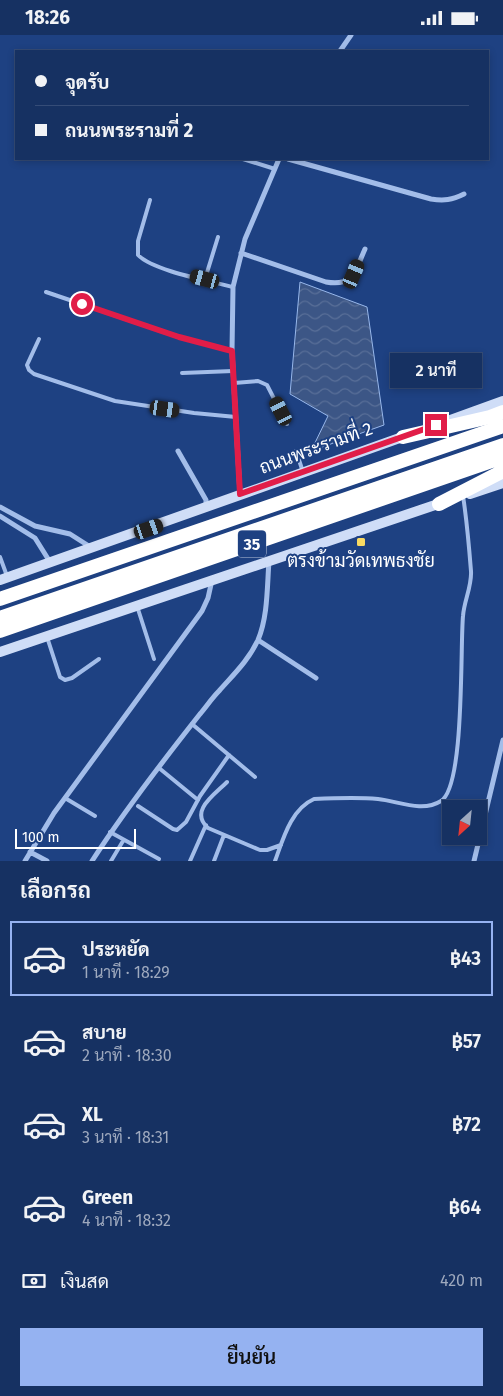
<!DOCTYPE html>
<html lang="th">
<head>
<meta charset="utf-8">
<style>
	:root { --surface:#163162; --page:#233d6b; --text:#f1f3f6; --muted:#9ea9be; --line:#354c77; --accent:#95b2f1 }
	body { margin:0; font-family:"Fira Sans",Sarabun,sans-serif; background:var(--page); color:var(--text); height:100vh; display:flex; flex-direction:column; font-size:19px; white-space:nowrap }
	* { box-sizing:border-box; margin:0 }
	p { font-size:16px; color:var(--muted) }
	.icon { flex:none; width:28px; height:28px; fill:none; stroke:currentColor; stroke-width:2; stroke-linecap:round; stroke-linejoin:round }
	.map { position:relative; height:826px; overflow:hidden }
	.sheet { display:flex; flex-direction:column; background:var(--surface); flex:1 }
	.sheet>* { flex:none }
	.hud { position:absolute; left:15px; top:15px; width:474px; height:110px; border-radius:0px; box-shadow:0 2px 8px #0003,0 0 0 1px var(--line); display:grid; align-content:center; height:110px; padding:0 20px; background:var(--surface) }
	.needle { width:32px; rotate:207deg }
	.controls { position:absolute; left:442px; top:765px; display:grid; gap:10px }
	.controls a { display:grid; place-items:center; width:45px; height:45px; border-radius:0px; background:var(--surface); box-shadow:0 2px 8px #0003,0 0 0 1px var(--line); font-size:25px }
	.scale { position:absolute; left:15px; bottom:12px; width:121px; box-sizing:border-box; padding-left:5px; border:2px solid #fff; border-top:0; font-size:14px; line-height:18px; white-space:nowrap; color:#fff; -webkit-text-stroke:4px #1e4182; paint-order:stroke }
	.end { position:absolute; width:22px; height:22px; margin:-11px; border:6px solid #e11d48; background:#fff; box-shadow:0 0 0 2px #fff }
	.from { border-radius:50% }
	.bubble { position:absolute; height:35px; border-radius:0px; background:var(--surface); box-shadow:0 2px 8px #0003,0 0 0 1px var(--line); font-size:16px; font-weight:600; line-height:35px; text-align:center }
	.car { position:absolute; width:15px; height:30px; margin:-15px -8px; border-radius:6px; box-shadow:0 0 4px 1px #0007; background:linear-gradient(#222 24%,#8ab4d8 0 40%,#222 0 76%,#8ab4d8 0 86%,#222 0) }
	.hud b { display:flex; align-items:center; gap:18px; height:48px; font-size:19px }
	.hud b+b { border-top:1px solid var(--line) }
	.hud i { width:12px; height:12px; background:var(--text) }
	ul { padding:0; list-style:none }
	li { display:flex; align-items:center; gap:15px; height:75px; margin:0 10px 8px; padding:0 10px; border:2px solid transparent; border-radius:0px }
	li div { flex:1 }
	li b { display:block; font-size:19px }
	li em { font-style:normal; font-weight:600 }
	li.current { border-color:var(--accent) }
	li>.icon { width:45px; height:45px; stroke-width:1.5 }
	h2 { padding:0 20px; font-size:22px; line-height:60px }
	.pay { display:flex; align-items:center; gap:12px; height:55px; padding:0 20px; font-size:19px }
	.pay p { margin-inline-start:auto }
	.primary-button { display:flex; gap:10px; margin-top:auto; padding:10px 20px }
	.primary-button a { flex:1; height:58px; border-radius:0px; background:var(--accent); color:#111; font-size:20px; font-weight:600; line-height:58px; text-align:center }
	.status { display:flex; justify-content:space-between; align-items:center; height:35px; padding:0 25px; background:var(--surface); direction:ltr }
	.status svg { height:14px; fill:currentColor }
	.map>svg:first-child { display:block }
	.water { fill:url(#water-waves); stroke:#97b7eb }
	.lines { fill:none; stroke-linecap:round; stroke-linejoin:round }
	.lane { stroke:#a3bde9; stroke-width:4 }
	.street { stroke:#a3bde9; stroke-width:5 }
	.secondary { stroke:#cfddf7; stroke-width:10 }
	.highway { stroke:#fff; stroke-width:14 }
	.highway-bridge { stroke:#fff; stroke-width:14 }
	.route { stroke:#e11d48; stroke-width:6 }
	.poi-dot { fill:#f9da62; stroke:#1e4182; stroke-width:2 }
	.labels { text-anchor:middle; stroke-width:4; stroke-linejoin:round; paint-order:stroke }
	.shield { fill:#1e4182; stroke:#bcc6da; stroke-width:1 }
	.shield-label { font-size:16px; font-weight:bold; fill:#fff }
	.street-label { font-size:18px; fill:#fff; stroke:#1e4182 }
	.poi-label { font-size:18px; fill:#fff; stroke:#1e4182 }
</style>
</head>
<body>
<div class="status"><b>18:26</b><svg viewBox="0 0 49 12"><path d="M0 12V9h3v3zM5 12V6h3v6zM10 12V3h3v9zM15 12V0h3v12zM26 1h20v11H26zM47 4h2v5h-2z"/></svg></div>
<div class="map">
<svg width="503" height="826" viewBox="0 0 503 826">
	<defs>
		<pattern id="water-waves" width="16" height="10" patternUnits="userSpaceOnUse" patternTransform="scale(1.25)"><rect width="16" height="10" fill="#3c5686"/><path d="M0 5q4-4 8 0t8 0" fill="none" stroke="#596f98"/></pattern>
	</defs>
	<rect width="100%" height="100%" fill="#1e4182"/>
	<!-- water -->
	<path class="water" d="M300 247 367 272 384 390 311 416 328 381 290 359Z"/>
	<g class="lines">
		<!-- lane -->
		<path class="lane" d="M243 124 275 134
			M150 165 138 206V220C153 236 211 246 233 252
			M205 244 218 202
			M46 257 179 302 232 316
			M39 304 27 330 29 335 34 339 115 366 194 378 236 382
			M182 338 233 336
			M234 348 258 346 267 350 287 389
			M296 416 303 437
			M0 522 7 541
			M137 571 154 624
			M47 602 60 642 65 645 72 643 99 624
			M192 689 255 742
			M159 733 198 765
			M227 747C214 760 189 776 208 793L260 815H267L281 810
			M65 763 95 781
			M138 771 173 794 177 795 186 787 200 761 229 720
			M110 797 159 824
			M111 826 123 806
			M190 826 206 790
			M214 826 224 800
			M275 826C283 804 291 774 314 764 335 763 357 762 378 764 398 766 422 778 441 766 465 751 460 612 463 581 464 566 472 551 471 536 469 511 467 486 463 461"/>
		<!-- street -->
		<path class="street" d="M340 16 351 0
			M288 124 431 164C444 166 452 165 464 159
			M241 218 326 247C354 252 355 236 365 214
			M178 416 206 465V473
			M240 459 232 316 233 252 245 204 279 124
			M0 472 35 491 70 499 92 513
			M0 481 35 503 50 527
			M258 605 316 643
			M30 817 47 826
			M25 826 54 778 202 576 208 563 212 545
			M92 826C125 775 162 727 200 679 206 672 212 663 219 656 234 639 248 626 258 605 268 581 267 552 269 526
			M474 826 503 705"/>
		<!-- secondary -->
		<path class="secondary" d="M445 387 503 366
			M470 459 503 448
			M0 545C136 498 272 448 408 400
			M0 617 444 467"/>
		<!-- highway -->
		<path class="highway" d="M403 402 490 382 503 377
			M439 469 503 436
			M0 583 503 410
			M0 596 503 422"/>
		<!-- highway-bridge -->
		<path class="highway-bridge" d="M0 564 503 391"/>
	</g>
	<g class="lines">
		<!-- route -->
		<path class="route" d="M82 269 179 302 232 316 240 459 436 390"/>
	</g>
	<!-- markers -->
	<rect class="poi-dot" x="356" y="502" width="10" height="10" rx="2.5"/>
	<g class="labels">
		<!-- shield labels -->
		<rect class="shield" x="238" y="495.5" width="28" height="27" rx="4"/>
		<g class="shield-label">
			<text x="252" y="515">35</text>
		</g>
		<!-- street labels -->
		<g class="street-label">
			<text transform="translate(316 413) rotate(-20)" y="6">ถนนพระรามที่ 2</text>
		</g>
		<!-- poi labels -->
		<g class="poi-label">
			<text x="361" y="532">ตรงข้ามวัดเทพธงชัย</text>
		</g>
	</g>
</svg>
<div class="controls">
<a><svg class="needle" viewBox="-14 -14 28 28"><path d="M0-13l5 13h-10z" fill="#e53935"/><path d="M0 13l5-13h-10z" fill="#9ea9be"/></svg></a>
</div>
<div class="scale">100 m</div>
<i class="end from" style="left:82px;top:269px"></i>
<i class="end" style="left:436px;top:390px"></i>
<div class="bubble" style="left:390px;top:318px;width:92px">2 นาที</div>
<i class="car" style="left:354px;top:239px;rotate:23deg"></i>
<i class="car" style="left:205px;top:244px;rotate:285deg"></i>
<i class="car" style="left:165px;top:374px;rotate:98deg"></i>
<i class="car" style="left:281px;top:376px;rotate:333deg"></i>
<i class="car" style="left:149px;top:494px;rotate:71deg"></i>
<div class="hud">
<b><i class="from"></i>จุดรับ</b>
<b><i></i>ถนนพระรามที่ 2</b>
</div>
</div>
<section class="sheet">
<h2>เลือกรถ</h2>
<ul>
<li class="current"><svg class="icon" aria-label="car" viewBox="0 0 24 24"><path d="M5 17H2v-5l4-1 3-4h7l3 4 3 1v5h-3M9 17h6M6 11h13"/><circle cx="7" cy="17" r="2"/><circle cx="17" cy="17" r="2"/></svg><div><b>ประหยัด</b><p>1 นาที · 18:29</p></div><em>฿43</em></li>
<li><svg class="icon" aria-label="car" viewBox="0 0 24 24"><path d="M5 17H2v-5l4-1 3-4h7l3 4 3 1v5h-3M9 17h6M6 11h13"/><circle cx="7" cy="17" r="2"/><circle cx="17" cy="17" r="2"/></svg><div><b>สบาย</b><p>2 นาที · 18:30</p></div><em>฿57</em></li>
<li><svg class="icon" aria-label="car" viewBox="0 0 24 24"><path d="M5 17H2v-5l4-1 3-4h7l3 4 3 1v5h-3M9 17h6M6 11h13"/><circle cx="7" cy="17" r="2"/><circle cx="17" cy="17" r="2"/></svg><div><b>XL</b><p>3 นาที · 18:31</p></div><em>฿72</em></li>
<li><svg class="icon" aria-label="car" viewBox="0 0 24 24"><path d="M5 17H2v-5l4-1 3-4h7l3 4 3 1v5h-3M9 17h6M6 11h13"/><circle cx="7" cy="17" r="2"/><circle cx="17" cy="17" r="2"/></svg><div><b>Green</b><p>4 นาที · 18:32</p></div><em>฿64</em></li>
</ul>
<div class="pay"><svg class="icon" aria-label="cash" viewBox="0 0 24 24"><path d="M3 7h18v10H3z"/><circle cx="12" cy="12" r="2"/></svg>เงินสด<p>420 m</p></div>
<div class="primary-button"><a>ยืนยัน</a></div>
</section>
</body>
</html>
